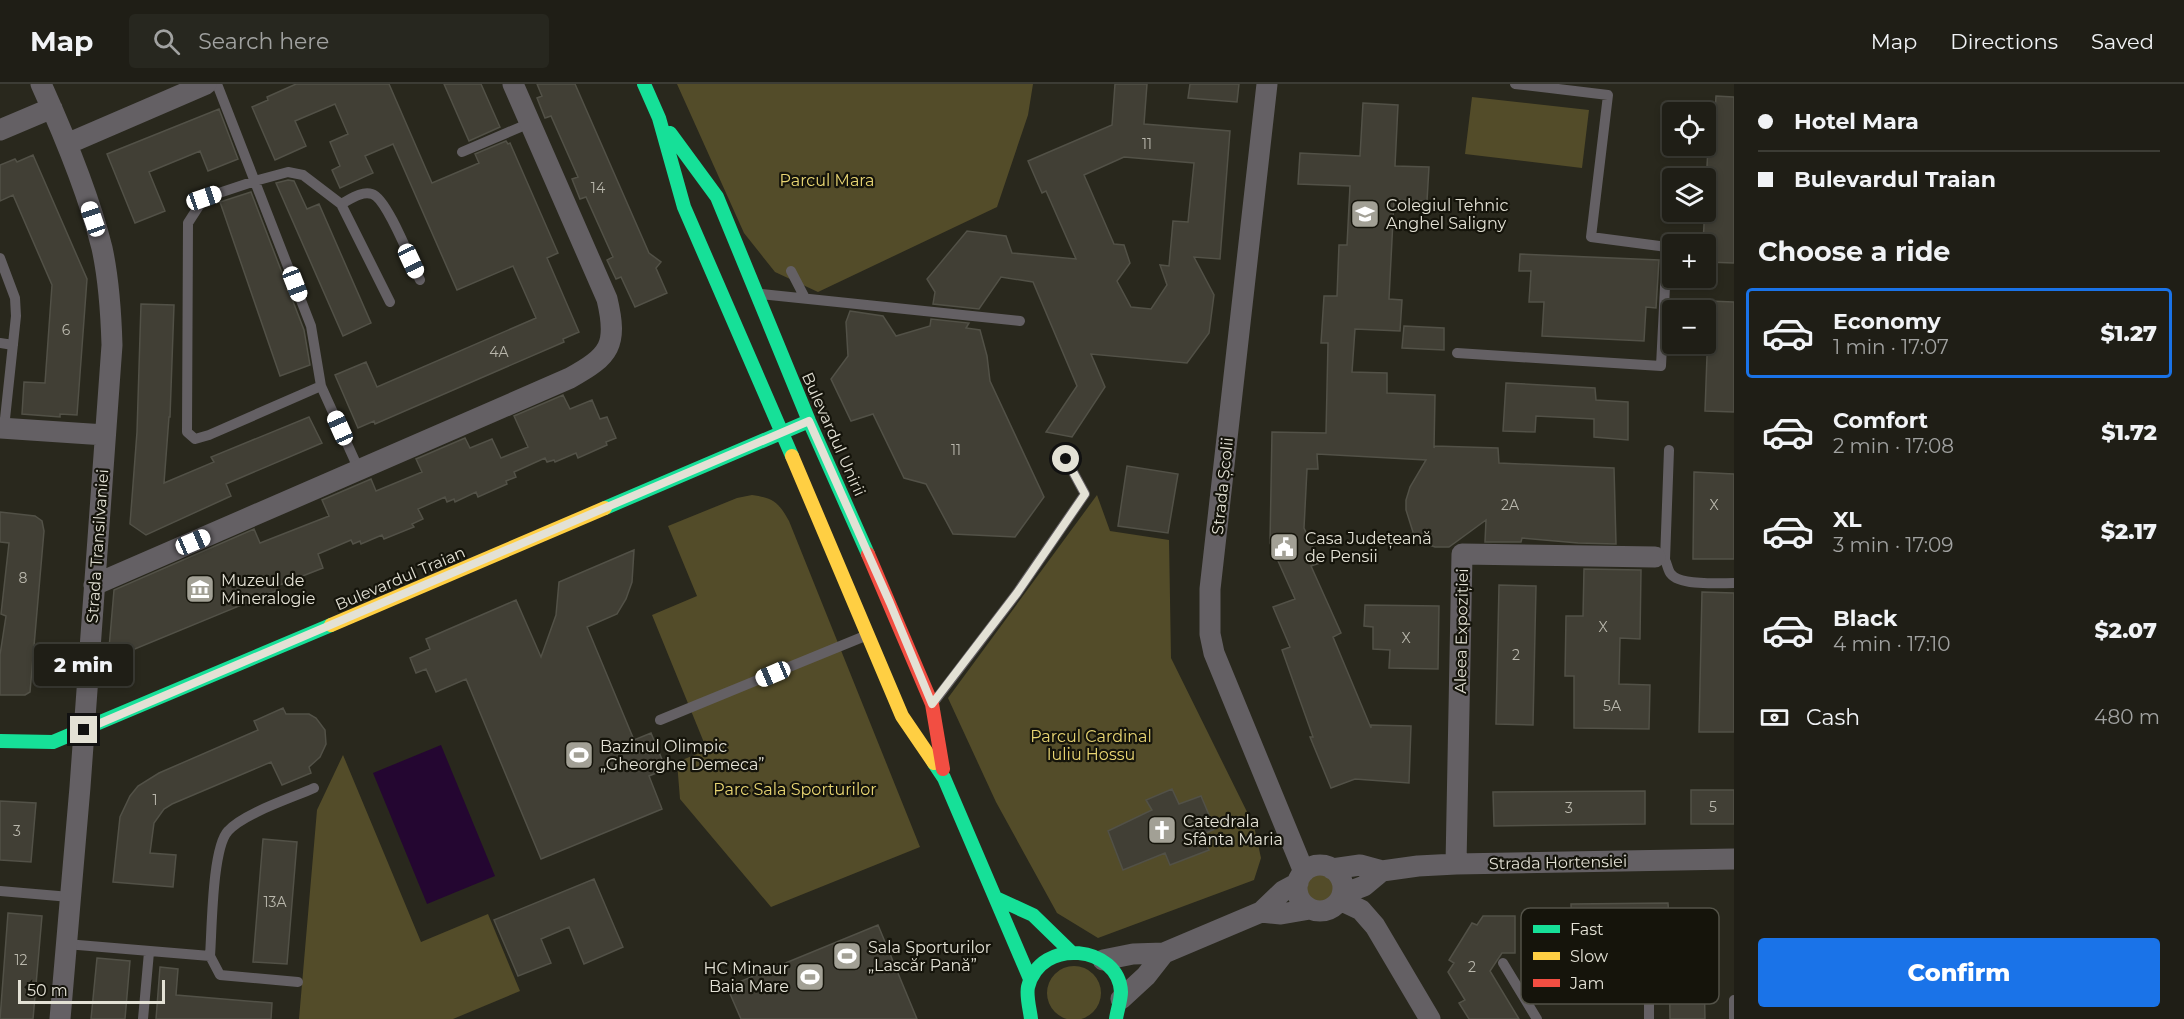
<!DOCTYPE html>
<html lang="en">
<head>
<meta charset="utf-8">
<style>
	:root { --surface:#1f1e16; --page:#27271f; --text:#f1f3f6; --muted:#a1a2a1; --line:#3c3c35; --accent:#1a73e8 }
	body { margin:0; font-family:Montserrat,sans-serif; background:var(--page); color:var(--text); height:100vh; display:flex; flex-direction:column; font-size:22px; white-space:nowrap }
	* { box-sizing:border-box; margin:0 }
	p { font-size:20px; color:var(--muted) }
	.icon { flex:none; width:33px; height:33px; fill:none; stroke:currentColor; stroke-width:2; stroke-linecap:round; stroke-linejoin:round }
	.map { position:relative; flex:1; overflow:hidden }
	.drawer { display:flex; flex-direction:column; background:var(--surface); width:450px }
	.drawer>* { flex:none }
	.banner { display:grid; align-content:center; height:132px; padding:0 24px; background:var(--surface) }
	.buttons { position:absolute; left:1662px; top:18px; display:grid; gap:12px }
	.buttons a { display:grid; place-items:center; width:54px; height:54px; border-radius:6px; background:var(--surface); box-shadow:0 3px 9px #0003,0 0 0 2px var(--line); font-size:30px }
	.scale { position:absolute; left:18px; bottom:15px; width:147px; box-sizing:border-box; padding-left:6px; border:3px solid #e3e1d5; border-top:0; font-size:16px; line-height:21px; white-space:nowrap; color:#e3e1d5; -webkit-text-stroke:4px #15140b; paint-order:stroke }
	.end { position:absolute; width:27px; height:27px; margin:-14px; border:8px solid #e3e1d5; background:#111; box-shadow:0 0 0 3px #111 }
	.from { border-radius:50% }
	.bubble { position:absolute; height:42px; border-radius:6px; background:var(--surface); box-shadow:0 3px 9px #0003,0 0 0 2px var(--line); font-size:20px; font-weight:800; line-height:42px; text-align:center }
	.car { position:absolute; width:18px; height:36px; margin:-18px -9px; border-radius:8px; box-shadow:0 0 4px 2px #0007; background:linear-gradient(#fff 24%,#345 0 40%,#fff 0 76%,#345 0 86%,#fff 0) }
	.banner b { display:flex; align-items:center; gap:21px; height:57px; font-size:22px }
	.banner b+b { border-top:2px solid var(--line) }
	.banner i { width:15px; height:15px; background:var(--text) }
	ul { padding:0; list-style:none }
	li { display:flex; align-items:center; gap:18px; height:90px; margin:0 12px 9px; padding:0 12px; border:3px solid transparent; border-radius:6px }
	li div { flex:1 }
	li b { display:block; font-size:22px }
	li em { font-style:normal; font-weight:800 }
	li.on { border-color:var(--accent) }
	li>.icon { width:54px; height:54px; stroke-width:1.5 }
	h2 { padding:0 24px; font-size:27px; line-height:72px }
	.pay { display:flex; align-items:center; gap:15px; height:66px; padding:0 24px; font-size:22px }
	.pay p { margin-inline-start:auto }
	.primary-button { display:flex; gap:12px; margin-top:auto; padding:12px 24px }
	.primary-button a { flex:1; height:69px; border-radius:6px; background:var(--accent); color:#fff; font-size:24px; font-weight:800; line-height:69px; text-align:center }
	header { display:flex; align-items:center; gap:36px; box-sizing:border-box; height:84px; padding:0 30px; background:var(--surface); border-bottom:2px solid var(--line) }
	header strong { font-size:28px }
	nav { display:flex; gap:33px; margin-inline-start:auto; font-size:21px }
	.search { width:420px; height:54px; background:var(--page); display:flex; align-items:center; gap:15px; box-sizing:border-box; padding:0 21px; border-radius:6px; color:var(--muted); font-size:22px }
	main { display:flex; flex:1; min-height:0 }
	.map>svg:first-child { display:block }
	.green { fill:#534c29 }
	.water { fill:#240631 }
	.building { fill:#413f35; stroke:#525147; stroke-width:1.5; fill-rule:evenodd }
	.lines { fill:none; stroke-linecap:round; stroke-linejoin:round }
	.lane { stroke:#646064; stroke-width:10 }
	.street { stroke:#646064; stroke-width:21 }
	.fast { stroke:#16e098; stroke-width:14 }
	.slow { stroke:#ffcf43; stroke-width:14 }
	.jam { stroke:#f24e42; stroke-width:14 }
	.route { stroke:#e3e1d5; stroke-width:8 }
	.labels { text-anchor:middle; stroke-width:4.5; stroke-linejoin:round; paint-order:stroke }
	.number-label { font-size:14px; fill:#bab8ad }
	.park-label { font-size:16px; fill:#e9d673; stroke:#15140b }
	.poi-label { font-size:16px; fill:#e3e1d5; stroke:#15140b; text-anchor:start }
	.street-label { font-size:16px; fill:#e3e1d5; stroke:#15140b }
	.key { fill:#15140b; stroke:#535248; stroke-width:1.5 }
	.key-label { font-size:16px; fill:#e3e1d5 }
</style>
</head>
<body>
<header>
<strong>Map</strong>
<div class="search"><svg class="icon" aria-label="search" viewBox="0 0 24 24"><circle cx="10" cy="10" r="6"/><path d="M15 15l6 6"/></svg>Search here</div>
<nav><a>Map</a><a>Directions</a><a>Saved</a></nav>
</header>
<main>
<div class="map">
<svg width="1734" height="935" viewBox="0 0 1734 935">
	<rect width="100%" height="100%" fill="#29281d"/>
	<!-- green -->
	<path class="green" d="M677 0H1033L1028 31 997 123 818 208 775 188 744 149Z
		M1472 13 1589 26 1582 84 1465 70Z
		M752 411C774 414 779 419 789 437L920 763 771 823 680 715 677 678 707 666 652 531 697 512 668 442 737 414Z
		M1097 411 1110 447 1169 456 1171 574 1254 742 1261 774 1254 796 1098 854 1057 829 996 718 948 614Z
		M343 671 421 858 488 830 520 907 453 935H299L317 726Z
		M1306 804a14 14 0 1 1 28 0a14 14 0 1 1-28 0Z
		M1047 909a27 27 0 1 1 54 0a27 27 0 1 1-54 0Z"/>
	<!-- water -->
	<path class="water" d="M441 661 495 792 427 820 373 689Z"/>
	<!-- building -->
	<path class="building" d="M296 0H389L432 99 479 79 475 70 506 57 508 60 510 59 558 169 547 174 579 248 563 255 564 258 375 340 374 337 358 344 335 291 366 278 377 303 536 234 513 182 457 206 393 60 365 72 373 89 340 104 332 86 340 82 330 58 348 50 335 20 295 37 306 62 275 76 252 23 268 16 267 13Z
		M444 0H481L500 43 469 57Z
		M537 0H575L649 169 661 178 656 184 667 209 635 223 621 193 616 195 607 176 613 173 586 113 580 115 572 95 578 93 551 32 545 34 537 14 542 12Z
		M1115 0H1147L1144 40 1230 47 1220 175 1194 173 1214 211 1209 249 1187 279 1091 270 1105 303 1072 353 1046 348 1077 302 1033 198 1001 193 979 225 933 220 935 208 927 195 967 147 1006 152 1012 169 1076 175 1046 107 1042 109 1028 77 1112 41ZM1124 73 1194 79 1188 138 1173 137 1169 182 1160 181 1167 201 1151 225 1131 223 1117 197 1130 179 1124 161 1114 160 1084 91Z
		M1190 0H1239L1237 18 1188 14Z
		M1716 12 1734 13V179L1706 178V160H1703L1709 44 1714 45Z
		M1363 19 1398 21 1395 82 1429 83 1427 117 1394 116 1389 215 1402 216 1400 247 1355 245 1352 288 1387 289V309L1435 311 1434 364 1435 362 1498 364 1499 379 1614 384 1616 460 1578 459 1522 454 1521 458H1485L1486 436 1449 463H1435L1424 459 1413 448 1406 426V416L1410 403 1426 376 1317 370 1318 385H1307L1304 444 1320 479 1311 482 1341 549 1333 553 1371 644V641L1411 642 1409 699 1355 695 1331 704 1310 653H1313L1282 566 1290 563 1273 523 1295 515 1270 459 1272 348 1326 349 1328 259H1321L1324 212H1337L1339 161H1347L1350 102 1298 100 1300 69 1360 72Z
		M219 25 238 75 208 87 200 67 149 88 165 127 135 139 107 70Z
		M33 71 87 195 77 331 60 330V333L22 330 24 298 45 299 52 201 13 111 0 117V81L15 75 17 78Z
		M288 96 294 97 307 125 319 120 371 239 343 252 276 99Z
		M251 108 304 246 310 281 280 292 220 118Z
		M1520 170 1659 176 1656 224 1646 223 1644 257 1542 252 1544 218H1529L1531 187H1519Z
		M1709 217 1734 218V328L1705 327Z
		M141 220 174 221 170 333H169L164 399 214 378 211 373 309 333 322 359 226 400 231 412 146 451 130 440 137 348Z
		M850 227 883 232 896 252 930 242 931 235 969 239 966 244 980 246 987 272 990 297 1044 413 1015 453 953 450 926 400 904 394 873 330 851 337 831 295 848 272 846 238Z
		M1404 242 1444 244V266L1402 264Z
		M1506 299 1595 304 1596 316 1628 318V356L1594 353V335L1536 332 1535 348 1503 347Z
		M563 311 570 325 592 316 600 335 607 333 616 354 606 358 607 361 578 374 576 369 555 378 554 376 547 378 545 374 514 388 516 393 506 397 507 400 478 413 476 408 455 418 454 415 447 418 445 413 418 425 423 435 412 440 414 443 384 455 382 451 361 460 360 457 353 460 351 456 318 470 323 484 277 502 278 506 108 576 114 506 254 445 260 459 329 432 322 416 371 395 376 407 422 388 416 375 465 354 470 364 492 355 501 374 528 363 514 332Z
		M1127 382 1178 390 1168 449 1118 442Z
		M1694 388 1734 390V475H1693Z
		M0 428 35 432 42 437 44 447 30 608 25 611H0V571L6 532 1 530 9 459 0 458Z
		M634 466 632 498 626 515 617 530 587 543 634 656 651 649 666 685 649 692 662 725 541 775 466 595 436 608 426 585 416 589 410 574 430 565 426 555 516 516 541 573 556 531 559 498Z
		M1584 485 1641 486 1640 555 1620 554 1619 600 1650 601 1649 645 1574 644V592H1565L1566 532H1583Z
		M1499 501 1536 502 1533 641 1496 640Z
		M1702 508 1734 509V648H1699Z
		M1365 521 1439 522 1438 585 1389 584 1390 566 1373 565V543L1364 542Z
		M283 624 286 630H309L316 634 325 646 326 660 320 673 309 683 311 689 282 701 271 678 172 720 164 725 154 739 150 769 176 771 173 803 113 798 120 733 130 712 138 702 159 689 258 646 254 637Z
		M1172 705 1179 720 1201 712 1215 745 1201 751 1209 766 1170 781 1165 769 1123 786 1108 747 1152 726 1146 716Z
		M1691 706H1734V740H1691Z
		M1645 707V740L1494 742 1493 708Z
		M0 717 36 719 31 778 0 776Z
		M263 755 297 758 287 880 253 878Z
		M594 795 623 863 584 880 569 843 541 855 551 879 518 892 494 836Z
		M1668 819 1669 836H1703L1705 935H1670L1669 853 1572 854 1571 820Z
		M8 829 42 832 33 935H0Z
		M1483 832H1515V869H1502L1490 887 1519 935H1469L1459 919 1465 916 1448 888 1454 879 1449 876 1472 839 1477 841Z
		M878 841 917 935H741L727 903Z
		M97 874 130 877 125 935H91Z
		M160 883 178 885 176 911 272 919 271 935H156Z"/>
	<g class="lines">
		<!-- lane -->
		<path class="lane" d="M217 0 311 242 321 302 359 386
			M1515 0 1550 4
			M462 68 530 39
			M341 120C351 115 361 107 372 110 387 114 412 180 420 196
			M0 174 15 214 16 232 4 344
			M791 187 805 214
			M761 210 1020 237
			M0 259 13 261
			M1457 269 1661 282 1667 163 1591 153 1608 11 1550 4V0
			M321 302 209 351 195 355 187 348 188 139 204 114 255 97 288 88 303 91 341 120 390 218
			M1669 366 1665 476C1667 479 1668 487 1671 490 1680 502 1719 499 1734 499
			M934 618 1017 509 1085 410 1066 375
			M660 636 865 552
			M0 807 70 813
			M66 860 210 872C212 846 212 764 228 747 244 729 292 714 314 704
			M210 872 220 891 298 898
			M1503 879 1537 935
			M143 935 149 868
			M1649 935V871
			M1734 935V916"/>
		<!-- street -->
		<path class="street" d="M41 0C65 53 88 108 102 164 109 196 111 228 112 261L80 703 60 935
			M1267 0 1210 505V550L1214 569 1304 788
			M0 46 52 24
			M67 60 206 0
			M0 344 105 351
			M94 501 570 294C610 272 618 261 607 215L513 0
			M1456 780 1462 470 1655 473
			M1297 804a23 23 0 1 1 46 0a23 23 0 1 1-46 0Z
			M1332 785 1360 781 1382 787 1418 782 1456 780 1734 775
			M1343 810 1364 802 1382 787
			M1340 816 1361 826 1375 842 1430 935
			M1261 828 1281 830 1310 825
			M1103 876 1133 870 1164 869 1261 828 1283 807 1298 799
			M1121 915 1146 892 1164 869"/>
		<!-- fast -->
		<path class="fast" d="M644 0 659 34 684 123 792 372
			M670 49 717 113 809 337 868 470
			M605 424 809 337
			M0 657 53 658 331 541
			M934 679 944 694 1030 895
			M996 814 1033 831 1070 867
			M1031 935C1030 926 1026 912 1028 903 1041 852 1119 862 1121 908 1121 916 1117 927 1116 935"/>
		<!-- slow -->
		<path class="slow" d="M792 372 902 632 934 679
			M331 541 605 424"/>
		<!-- jam -->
		<path class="jam" d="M868 470 932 620 943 685"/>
	</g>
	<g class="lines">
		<!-- route -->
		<path class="route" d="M84 646 809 337 890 519 932 620 1017 509 1085 410 1066 375"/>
	</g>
	<!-- icons -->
	<defs>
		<g id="university-square" transform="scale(1.5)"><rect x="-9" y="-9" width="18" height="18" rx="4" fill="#a2a095" stroke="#15140b"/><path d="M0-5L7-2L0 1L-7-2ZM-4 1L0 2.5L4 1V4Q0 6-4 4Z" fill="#fff"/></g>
		<g id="civic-square" transform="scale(1.5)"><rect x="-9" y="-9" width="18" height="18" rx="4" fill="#a2a095" stroke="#15140b"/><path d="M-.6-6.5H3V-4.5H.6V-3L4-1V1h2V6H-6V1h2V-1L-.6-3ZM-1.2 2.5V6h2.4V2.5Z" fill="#fff"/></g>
		<g id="museum-square" transform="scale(1.5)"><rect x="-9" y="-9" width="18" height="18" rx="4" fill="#a2a095" stroke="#15140b"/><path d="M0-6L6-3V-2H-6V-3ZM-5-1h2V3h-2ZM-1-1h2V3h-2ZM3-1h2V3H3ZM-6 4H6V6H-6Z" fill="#fff"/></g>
		<g id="stadium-square" transform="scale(1.5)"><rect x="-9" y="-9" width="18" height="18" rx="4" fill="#a2a095" stroke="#15140b"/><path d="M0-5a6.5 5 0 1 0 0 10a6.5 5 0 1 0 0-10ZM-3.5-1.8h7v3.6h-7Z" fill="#fff"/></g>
		<g id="church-square" transform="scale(1.5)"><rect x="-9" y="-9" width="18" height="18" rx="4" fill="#a2a095" stroke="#15140b"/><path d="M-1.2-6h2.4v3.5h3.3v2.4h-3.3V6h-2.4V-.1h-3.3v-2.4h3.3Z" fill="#fff"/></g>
	</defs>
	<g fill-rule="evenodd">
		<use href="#university-square" x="1365" y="130"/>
		<use href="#civic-square" x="1284" y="463"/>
		<use href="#museum-square" x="200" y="505"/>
		<use href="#stadium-square" x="579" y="671"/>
		<use href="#church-square" x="1162" y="746"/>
		<use href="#stadium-square" x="847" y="872"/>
		<use href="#stadium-square" x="810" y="893"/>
	</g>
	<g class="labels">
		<!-- number labels -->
		<g class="number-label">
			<text x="1147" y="65">11</text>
			<text x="598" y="109">14</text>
			<text x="66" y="251">6</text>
			<text x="499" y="273">4A</text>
			<text x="956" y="371">11</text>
			<text x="1510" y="426">2A</text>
			<text x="1714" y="426">X</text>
			<text x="23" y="499">8</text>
			<text x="1603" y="548">X</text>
			<text x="1406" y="559">X</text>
			<text x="1516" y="576">2</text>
			<text x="1612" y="627">5A</text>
			<text x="155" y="721">1</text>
			<text x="1713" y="728">5</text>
			<text x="1569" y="729">3</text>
			<text x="17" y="752">3</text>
			<text x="275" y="823">13A</text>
			<text x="21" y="881">12</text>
			<text x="1472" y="888">2</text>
		</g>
		<!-- park labels -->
		<g class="park-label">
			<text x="827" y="102">Parcul Mara</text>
			<text x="1091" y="658">Parcul Cardinal<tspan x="1091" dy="18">Iuliu Hossu</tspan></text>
			<text x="795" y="711">Parc Sala Sporturilor</text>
		</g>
		<!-- poi labels -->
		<g class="poi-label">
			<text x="1386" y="127">Colegiul Tehnic<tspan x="1386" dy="18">Anghel Saligny</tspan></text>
			<text x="1305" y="460">Casa Județeană<tspan x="1305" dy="18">de Pensii</tspan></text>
			<text x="221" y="502">Muzeul de<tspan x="221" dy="18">Mineralogie</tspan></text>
			<text x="600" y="668">Bazinul Olimpic<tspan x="600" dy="18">„Gheorghe Demeca”</tspan></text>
			<text x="1183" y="743">Catedrala<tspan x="1183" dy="18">Sfânta Maria</tspan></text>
			<text x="868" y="869">Sala Sporturilor<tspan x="868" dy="18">„Lascăr Pană”</tspan></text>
			<text x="789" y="890" text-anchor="end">HC Minaur<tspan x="789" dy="18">Baia Mare</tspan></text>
		</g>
		<!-- street labels -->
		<g class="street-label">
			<text transform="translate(834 350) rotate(66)" y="6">Bulevardul Unirii</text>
			<text transform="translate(1222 402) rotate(-84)" y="6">Strada Școlii</text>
			<text transform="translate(97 462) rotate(-86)" y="6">Strada Transilvaniei</text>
			<text transform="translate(400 494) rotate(-23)" y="6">Bulevardul Traian</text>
			<text transform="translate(1461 547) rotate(-89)" y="6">Aleea Expoziției</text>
			<text transform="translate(1558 778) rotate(-1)" y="6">Strada Hortensiei</text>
		</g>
	</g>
	<!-- legend -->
	<rect x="1521" y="824" width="198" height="96" rx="9" class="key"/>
	<rect x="1533" y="841" width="27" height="8" fill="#16e098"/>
	<rect x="1533" y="868" width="27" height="8" fill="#ffcf43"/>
	<rect x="1533" y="895" width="27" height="8" fill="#f24e42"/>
	<g class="key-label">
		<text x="1570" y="851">Fast</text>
		<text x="1570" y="878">Slow</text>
		<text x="1570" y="905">Jam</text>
	</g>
</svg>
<div class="buttons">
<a><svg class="icon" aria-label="locate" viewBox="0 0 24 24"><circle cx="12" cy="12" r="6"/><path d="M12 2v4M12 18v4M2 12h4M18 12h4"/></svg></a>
<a><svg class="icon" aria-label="layers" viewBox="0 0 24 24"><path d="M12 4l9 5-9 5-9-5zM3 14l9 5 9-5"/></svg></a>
<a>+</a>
<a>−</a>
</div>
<div class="scale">50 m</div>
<i class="end from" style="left:1066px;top:375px"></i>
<i class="end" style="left:84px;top:646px"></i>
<div class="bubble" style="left:34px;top:560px;width:99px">2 min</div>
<i class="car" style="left:204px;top:114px;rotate:71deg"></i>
<i class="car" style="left:93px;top:135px;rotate:341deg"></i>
<i class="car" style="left:411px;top:177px;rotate:155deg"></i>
<i class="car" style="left:295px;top:200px;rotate:159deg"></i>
<i class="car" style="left:340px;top:344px;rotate:336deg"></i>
<i class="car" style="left:193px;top:458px;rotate:67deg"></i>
<i class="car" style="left:773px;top:590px;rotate:247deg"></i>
</div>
<section class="drawer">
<div class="banner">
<b><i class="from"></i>Hotel Mara</b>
<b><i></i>Bulevardul Traian</b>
</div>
<h2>Choose a ride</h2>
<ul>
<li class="on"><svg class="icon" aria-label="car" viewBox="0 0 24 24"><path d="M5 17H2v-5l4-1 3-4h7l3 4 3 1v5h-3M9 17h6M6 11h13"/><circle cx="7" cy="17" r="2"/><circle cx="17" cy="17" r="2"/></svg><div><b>Economy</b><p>1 min · 17:07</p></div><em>$1.27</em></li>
<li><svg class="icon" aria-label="car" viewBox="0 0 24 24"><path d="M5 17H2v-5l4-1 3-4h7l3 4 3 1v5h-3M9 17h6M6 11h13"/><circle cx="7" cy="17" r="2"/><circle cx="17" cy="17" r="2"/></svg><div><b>Comfort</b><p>2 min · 17:08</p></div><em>$1.72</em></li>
<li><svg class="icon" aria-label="car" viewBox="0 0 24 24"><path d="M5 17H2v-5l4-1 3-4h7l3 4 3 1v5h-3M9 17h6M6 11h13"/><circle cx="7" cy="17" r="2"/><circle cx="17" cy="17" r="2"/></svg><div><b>XL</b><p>3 min · 17:09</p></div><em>$2.17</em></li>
<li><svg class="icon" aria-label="car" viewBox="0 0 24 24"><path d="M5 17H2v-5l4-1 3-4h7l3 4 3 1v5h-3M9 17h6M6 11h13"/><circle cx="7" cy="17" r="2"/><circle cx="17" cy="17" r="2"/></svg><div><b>Black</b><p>4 min · 17:10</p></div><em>$2.07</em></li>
</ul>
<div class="pay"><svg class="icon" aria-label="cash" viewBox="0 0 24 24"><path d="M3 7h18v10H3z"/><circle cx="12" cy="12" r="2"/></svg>Cash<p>480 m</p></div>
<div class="primary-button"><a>Confirm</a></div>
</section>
</main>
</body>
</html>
